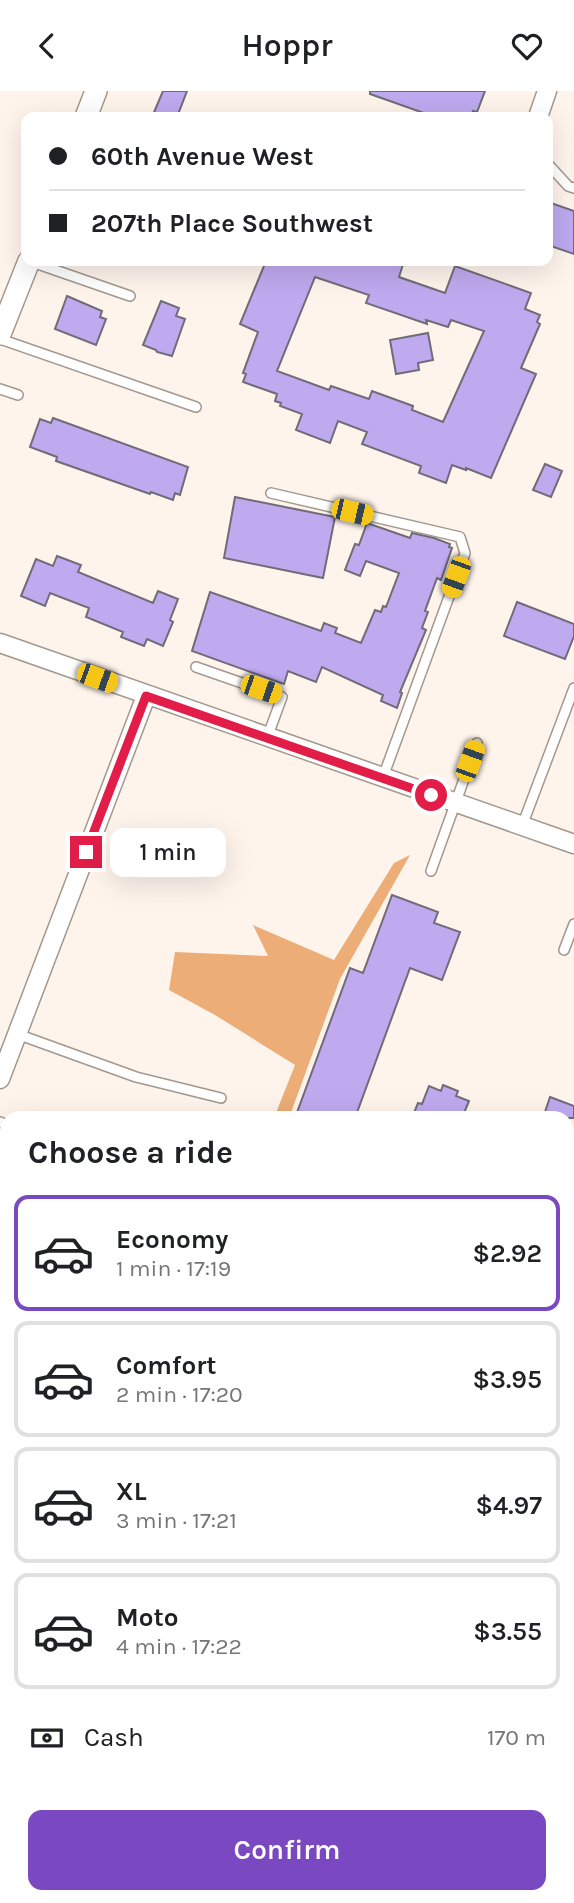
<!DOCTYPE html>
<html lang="en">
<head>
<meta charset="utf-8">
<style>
	:root { --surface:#fff; --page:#f2f2f2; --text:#202124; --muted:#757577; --line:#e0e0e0; --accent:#7a49c1 }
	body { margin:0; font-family:Karla,sans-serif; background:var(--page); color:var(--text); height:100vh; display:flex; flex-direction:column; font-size:26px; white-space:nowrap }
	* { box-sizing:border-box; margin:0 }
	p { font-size:23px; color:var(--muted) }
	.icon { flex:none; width:38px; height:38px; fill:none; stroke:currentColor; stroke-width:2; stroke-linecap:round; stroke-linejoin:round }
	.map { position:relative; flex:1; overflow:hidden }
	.panel { position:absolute; left:0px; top:1020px; width:574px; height:793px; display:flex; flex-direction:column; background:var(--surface); border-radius:21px 21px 0 0; box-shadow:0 7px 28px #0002 }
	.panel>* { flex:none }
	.guide { position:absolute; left:21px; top:21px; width:532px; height:154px; border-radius:14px; box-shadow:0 7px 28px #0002; display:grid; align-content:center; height:154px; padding:0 28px; background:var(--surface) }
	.end { position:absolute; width:32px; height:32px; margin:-16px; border:9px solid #e11d48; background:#fff; box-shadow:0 0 0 4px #fff }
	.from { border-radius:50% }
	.bubble { position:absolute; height:49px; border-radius:14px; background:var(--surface); box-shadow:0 7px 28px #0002; font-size:23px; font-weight:600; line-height:49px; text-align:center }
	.car { position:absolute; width:21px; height:42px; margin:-21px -10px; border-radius:9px; box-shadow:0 0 5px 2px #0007; background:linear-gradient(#f5c518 24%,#345 0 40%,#f5c518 0 76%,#345 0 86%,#f5c518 0) }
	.guide b { display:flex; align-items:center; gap:24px; height:66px; font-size:26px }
	.guide b+b { border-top:2px solid var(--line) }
	.guide i { width:18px; height:18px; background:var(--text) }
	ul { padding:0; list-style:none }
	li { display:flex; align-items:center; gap:21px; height:116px; margin:0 14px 10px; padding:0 14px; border:4px solid var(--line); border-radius:14px }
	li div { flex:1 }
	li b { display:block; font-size:26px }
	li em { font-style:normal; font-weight:600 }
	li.current { border-color:var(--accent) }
	li>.icon { width:63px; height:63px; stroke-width:1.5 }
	h2 { padding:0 28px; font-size:32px; line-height:84px }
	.pay { display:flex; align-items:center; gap:18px; height:77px; padding:0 28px; font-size:26px }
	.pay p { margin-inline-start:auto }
	.primary-button { display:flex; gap:14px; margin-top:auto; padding:14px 28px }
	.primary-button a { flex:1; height:80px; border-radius:14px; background:var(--accent); color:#fff; font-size:28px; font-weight:600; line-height:80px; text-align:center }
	header { display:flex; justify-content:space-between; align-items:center; height:91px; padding:0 28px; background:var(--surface); font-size:32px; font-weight:600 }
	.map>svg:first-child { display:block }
	.forest { fill:#ecad77 }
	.building { fill:#bfa9ef; stroke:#6f6c78; stroke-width:2; fill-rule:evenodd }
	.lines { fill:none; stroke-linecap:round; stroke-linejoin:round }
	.service-casing { stroke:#a3988e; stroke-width:12 }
	.minor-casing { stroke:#a3988e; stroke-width:21 }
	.tertiary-casing { stroke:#a3988e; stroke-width:24 }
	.service { stroke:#fff; stroke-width:9 }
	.minor { stroke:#fff; stroke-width:18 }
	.tertiary { stroke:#fff; stroke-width:21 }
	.route { stroke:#e11d48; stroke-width:9 }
</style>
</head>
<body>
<header><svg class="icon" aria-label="back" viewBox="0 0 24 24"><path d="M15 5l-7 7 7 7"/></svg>Hoppr<svg class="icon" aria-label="heart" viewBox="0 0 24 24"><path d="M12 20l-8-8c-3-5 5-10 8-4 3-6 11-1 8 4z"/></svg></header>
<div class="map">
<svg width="574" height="1812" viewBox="0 0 574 1812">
	<rect width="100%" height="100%" fill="#fef4ec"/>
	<!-- forest -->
	<path class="forest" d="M410 764 340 888 289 1027H274L295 974 215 924 169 899 175 861 268 865 253 834 334 869 394 772Z"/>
	<!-- building -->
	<path class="building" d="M163 0H187L177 26H152Z
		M370 0H485L477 21 473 20 471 26H435L370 3Z
		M548 111 574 120V163L548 154Z
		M266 170H404L399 186 445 202 455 175 531 202 525 218 540 224 537 231 540 233 521 277 536 283 491 387 466 377V379L452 374 446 392 419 382 421 375 362 353 367 341 338 330 330 352 296 339 302 323 280 315 281 312 275 310 277 303 243 291 246 283 243 282 258 241 240 233ZM315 186 369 204 366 212 427 233 426 229 448 236 451 229 484 240 443 331 412 319 413 315 372 300 369 308 331 295 329 299 277 280Z
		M67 205 102 220 100 226 106 228 96 254 55 238Z
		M161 210 179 217 176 225 185 228 172 265 157 261 156 259 143 254Z
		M428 242 433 269 418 272 419 279 396 283 390 249Z
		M53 327 188 376 180 404 175 402 173 409 151 401 150 403 56 370 57 366 30 356 40 328 51 332Z
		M545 373 562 380 551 406 533 399Z
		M235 406 335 426 323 487 224 467Z
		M367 432 410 447 412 442 434 447 450 453 449 456 452 457 441 489 437 487 425 520 428 521 422 537 426 539 400 601 402 602 397 617 381 610 383 604 322 576 316 591 288 580 284 593 192 560 210 501 321 540 324 532 337 537 335 542 361 552 375 519 381 521 383 515 386 516 399 482 366 470 360 485 345 479 355 453 359 454Z
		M57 465 81 474 78 481 153 512 158 500 178 508 170 529 173 531 163 555 147 548 144 555 121 546 123 541 86 526 89 517 50 502 45 515 21 505 36 468 53 475Z
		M517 511 574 533V545L565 568 504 545Z
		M392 804 438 821 434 832 460 841 442 889 410 877 355 1027H295L350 877 363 882Z
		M443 994 458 1000 456 1005 469 1010 462 1027H412L418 1012 422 1013 429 995 441 1000Z
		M550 1006 574 1015V1027H543Z"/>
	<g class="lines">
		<!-- service casing -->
		<g class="service-casing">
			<path id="service" d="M548 73 568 95 574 97
				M29 170 130 205
				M0 248 196 316
				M0 298 18 304
				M271 402 460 446 465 462 383 686
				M196 576 282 606 267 647
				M522 735 574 597
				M431 780 477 652
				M564 859 574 833
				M17 943 136 986 221 1007
				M0 1031 7 1034
				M0 1142 7 1145
				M567 1212 574 1211
				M567 1310 574 1312
				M0 1464 7 1466
				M0 1571 7 1573
				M567 1576 574 1558
				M567 1608 574 1610"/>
		</g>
		<!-- minor casing -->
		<g class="minor-casing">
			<path id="minor" d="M538 26 547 0
				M0 552 574 753
				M0 988 146 605
				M0 1700 7 1702
				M0 1742 7 1725
				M567 1765 574 1746
				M307 1806 324 1812
				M550 1812 552 1806"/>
		</g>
		<!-- tertiary casing -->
		<g class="tertiary-casing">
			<path id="tertiary" d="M86 26 96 0
				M0 243 29 170"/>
		</g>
		<!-- service -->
		<use href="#service" class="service"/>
		<!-- minor -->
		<use href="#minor" class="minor"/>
		<!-- tertiary -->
		<use href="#tertiary" class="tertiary"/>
	</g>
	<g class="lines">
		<!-- route -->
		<path class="route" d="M86 761 146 605 431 704"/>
	</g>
</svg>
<i class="end from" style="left:431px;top:704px"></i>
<i class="end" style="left:86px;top:761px"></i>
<div class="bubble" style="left:110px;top:737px;width:116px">1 min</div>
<i class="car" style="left:352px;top:421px;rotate:103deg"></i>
<i class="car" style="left:456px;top:486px;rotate:200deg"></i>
<i class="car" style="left:97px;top:587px;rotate:110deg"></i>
<i class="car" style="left:261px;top:598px;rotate:109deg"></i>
<i class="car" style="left:470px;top:670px;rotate:20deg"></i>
<div class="guide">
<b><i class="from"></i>60th Avenue West</b>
<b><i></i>207th Place Southwest</b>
</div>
<section class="panel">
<h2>Choose a ride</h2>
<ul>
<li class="current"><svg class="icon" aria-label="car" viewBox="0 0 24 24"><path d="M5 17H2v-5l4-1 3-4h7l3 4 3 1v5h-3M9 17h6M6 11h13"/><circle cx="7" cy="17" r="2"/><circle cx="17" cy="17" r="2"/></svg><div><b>Economy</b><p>1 min · 17:19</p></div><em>$2.92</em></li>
<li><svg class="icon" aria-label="car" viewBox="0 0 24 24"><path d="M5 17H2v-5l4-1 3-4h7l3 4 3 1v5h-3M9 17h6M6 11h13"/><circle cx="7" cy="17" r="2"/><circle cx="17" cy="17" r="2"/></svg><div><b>Comfort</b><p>2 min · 17:20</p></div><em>$3.95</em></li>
<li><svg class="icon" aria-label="car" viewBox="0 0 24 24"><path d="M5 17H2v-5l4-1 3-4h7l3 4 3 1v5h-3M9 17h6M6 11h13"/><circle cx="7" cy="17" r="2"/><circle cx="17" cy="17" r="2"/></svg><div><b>XL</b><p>3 min · 17:21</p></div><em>$4.97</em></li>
<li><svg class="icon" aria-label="car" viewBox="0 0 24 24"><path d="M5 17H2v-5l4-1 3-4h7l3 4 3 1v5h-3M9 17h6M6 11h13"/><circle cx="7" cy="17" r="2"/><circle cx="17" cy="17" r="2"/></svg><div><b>Moto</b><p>4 min · 17:22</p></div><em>$3.55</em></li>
</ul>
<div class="pay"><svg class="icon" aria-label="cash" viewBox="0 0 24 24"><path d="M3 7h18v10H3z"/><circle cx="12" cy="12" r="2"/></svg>Cash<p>170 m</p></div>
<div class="primary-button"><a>Confirm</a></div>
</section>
</div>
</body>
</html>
